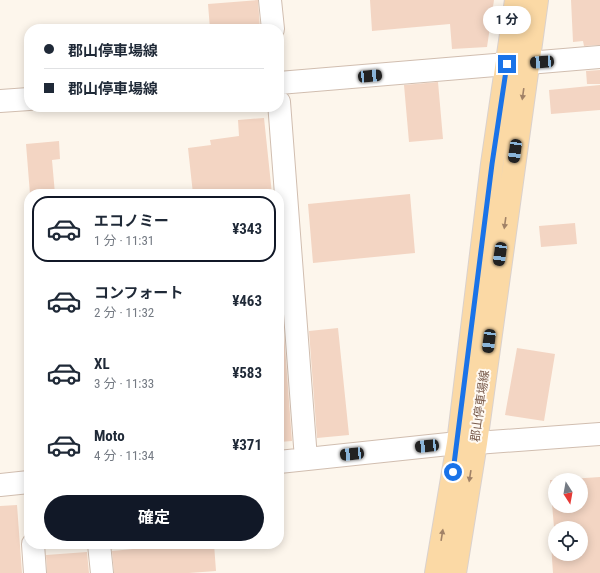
<!DOCTYPE html>
<html lang="ja">
<head>
<meta charset="utf-8">
<style>
	:root { --surface:#fff; --page:#f2f2f3; --text:#1f2937; --muted:#747a83; --line:#e0e1e3; --accent:#111827 }
	body { margin:0; font-family:"Roboto Condensed","Noto Sans JP",sans-serif; background:var(--page); color:var(--text); height:100vh; display:flex; flex-direction:column; font-size:15px; white-space:nowrap }
	* { box-sizing:border-box; margin:0 }
	p { font-size:13px; color:var(--muted) }
	.icon { flex:none; width:22px; height:22px; fill:none; stroke:currentColor; stroke-width:2; stroke-linecap:round; stroke-linejoin:round }
	.map { position:relative; flex:1; overflow:hidden }
	.panel { position:absolute; left:24px; top:189px; width:260px; height:360px; display:flex; flex-direction:column; background:var(--surface); border-radius:16px; box-shadow:0 2px 10px #0003 }
	.panel>* { flex:none }
	.hud { position:absolute; left:24px; top:24px; width:260px; height:88px; border-radius:16px; box-shadow:0 2px 10px #0003; display:grid; align-content:center; height:88px; padding:0 20px; background:var(--surface) }
	.needle { width:26px; rotate:169deg }
	.buttons { position:absolute; left:548px; top:473px; display:grid; gap:8px }
	.buttons a { display:grid; place-items:center; width:40px; height:40px; border-radius:50%; background:var(--surface); box-shadow:0 2px 10px #0003; font-size:20px }
	.end { position:absolute; width:18px; height:18px; margin:-9px; border:5px solid #1a73e8; background:#fff; box-shadow:0 0 0 2px #fff }
	.from { border-radius:50% }
	.bubble { position:absolute; height:28px; border-radius:14px; background:var(--surface); box-shadow:0 2px 10px #0003; font-size:13px; font-weight:700; line-height:28px; text-align:center }
	.car { position:absolute; width:12px; height:24px; margin:-12px -6px; border-radius:5px; box-shadow:0 0 3px 1px #0007; background:linear-gradient(#222 24%,#8ab4d8 0 40%,#222 0 76%,#8ab4d8 0 86%,#222 0) }
	.hud b { display:flex; align-items:center; gap:14px; height:38px; font-size:15px }
	.hud b+b { border-top:1px solid var(--line) }
	.hud i { width:10px; height:10px; background:var(--text) }
	ul { padding:7px 0 0; list-style:none }
	li { display:flex; align-items:center; gap:12px; height:66px; margin:0 8px 6px; padding:0 12px; border:2px solid transparent; border-radius:16px }
	li div { flex:1 }
	li b { display:block; font-size:15px }
	li em { font-style:normal; font-weight:700 }
	li.on { border-color:var(--accent) }
	li>.icon { width:36px; height:36px; stroke-width:1.5 }
	.primary-button { display:flex; gap:8px; margin-top:auto; padding:8px 20px }
	.primary-button a { flex:1; height:46px; border-radius:24px; background:var(--accent); color:#fff; font-size:16px; font-weight:700; line-height:46px; text-align:center }
	.map>svg:first-child { display:block }
	.building { fill:#f3d5c3 }
	.lines { fill:none; stroke-linecap:round; stroke-linejoin:round }
	.minor-casing { stroke:#d1beb0; stroke-width:24 }
	.primary-casing { stroke:#dad1cd; stroke-width:24 }
	.minor { stroke:#fff; stroke-width:22 }
	.primary { stroke:#fbd9a5; stroke-width:22 }
	.oneway { fill:#a18267 }
	.route { stroke:#1a73e8; stroke-width:5 }
	.labels { text-anchor:middle; stroke-width:4; stroke-linejoin:round; paint-order:stroke }
	.street-label { font-size:12px; fill:#7a5c4d; stroke:#fffaf3 }
</style>
</head>
<body>
<div class="map">
<svg width="600" height="573" viewBox="0 0 600 573">
	<rect width="100%" height="100%" fill="#fdf6ec"/>
	<!-- building -->
	<path class="building" d="M258 0 260 29H210L208 4Z
		M370 0H494L487 47 452 49 450 24 372 31Z
		M571 0H600V45L584 46 583 41 573 42Z
		M600 70V84H587L586 71Z
		M438 82 443 139 409 142 404 85Z
		M600 85V110L551 114 549 90Z
		M264 118 272 194H193L188 148 211 145 210 140 239 136 238 120Z
		M59 141 60 159 52 160 55 194H30L26 144Z
		M410 194 415 253 313 263 308 204Z
		M575 223 577 244 541 247 539 226Z
		M338 328 349 435 317 438 309 331Z
		M279 334H284L292 441 279 442Z
		M517 348 555 354 544 421 505 415Z
		M600 477V573H553L551 544H555V554H581V528H555V539L550 480H555V506H581V480H555Z
		M17 505 22 573H0V506Z
		M186 544H214L216 571 189 573H114L112 551Z
		M87 552 89 573H47L46 555Z"/>
	<g class="lines">
		<!-- minor casing -->
		<g class="minor-casing">
			<path id="minor" d="M270 0 273 29
				M528 63 600 57
				M279 83 507 64
				M0 101 29 99
				M279 102 306 459
				M279 462 458 443H476L600 434
				M0 485 29 482
				M33 544 35 573
				M99 544 102 573"/>
		</g>
		<!-- primary casing -->
		<g class="primary-casing">
			<path id="primary" d="M436 573 458 443 492 164 516 0
				M455 573 476 443 537 0"/>
		</g>
		<!-- minor -->
		<use href="#minor" class="minor"/>
		<!-- primary -->
		<use href="#primary" class="primary"/>
	</g>
	<!-- one-way arrows -->
	<defs><path id="oneway-solid" d="M-6-.8H1V-3.2L6.5 0L1 3.2V.8H-6Z"/></defs>
	<g class="oneway">
		<use href="#oneway-solid" transform="translate(523 94) rotate(98)"/>
		<use href="#oneway-solid" transform="translate(505 223) rotate(98)"/>
		<use href="#oneway-solid" transform="translate(470 476) rotate(99)"/>
		<use href="#oneway-solid" transform="translate(442 535) rotate(-81)"/>
	</g>
	<g class="lines">
		<!-- route -->
		<path class="route" d="M453 472 492 164 507 64"/>
	</g>
	<g class="labels">
		<!-- street labels -->
		<g class="street-label">
			<text transform="translate(480 406) rotate(-82)" y="4">郡山停車場線</text>
		</g>
	</g>
</svg>
<div class="buttons">
<a><svg class="needle" viewBox="-14 -14 28 28"><path d="M0-13l5 13h-10z" fill="#e53935"/><path d="M0 13l5-13h-10z" fill="#747a83"/></svg></a>
<a><svg class="icon" aria-label="locate" viewBox="0 0 24 24"><circle cx="12" cy="12" r="6"/><path d="M12 2v4M12 18v4M2 12h4M18 12h4"/></svg></a>
</div>
<i class="end from" style="left:453px;top:472px"></i>
<i class="end" style="left:507px;top:64px"></i>
<div class="bubble" style="left:483px;top:6px;width:48px">1 分</div>
<i class="car" style="left:542px;top:62px;rotate:266deg"></i>
<i class="car" style="left:370px;top:76px;rotate:85deg"></i>
<i class="car" style="left:515px;top:151px;rotate:188deg"></i>
<i class="car" style="left:500px;top:254px;rotate:188deg"></i>
<i class="car" style="left:489px;top:341px;rotate:187deg"></i>
<i class="car" style="left:427px;top:446px;rotate:264deg"></i>
<i class="car" style="left:352px;top:454px;rotate:264deg"></i>
<div class="hud">
<b><i class="from"></i>郡山停車場線</b>
<b><i></i>郡山停車場線</b>
</div>
<section class="panel">
<ul>
<li class="on"><svg class="icon" aria-label="car" viewBox="0 0 24 24"><path d="M5 17H2v-5l4-1 3-4h7l3 4 3 1v5h-3M9 17h6M6 11h13"/><circle cx="7" cy="17" r="2"/><circle cx="17" cy="17" r="2"/></svg><div><b>エコノミー</b><p>1 分 · 11:31</p></div><em>¥343</em></li>
<li><svg class="icon" aria-label="car" viewBox="0 0 24 24"><path d="M5 17H2v-5l4-1 3-4h7l3 4 3 1v5h-3M9 17h6M6 11h13"/><circle cx="7" cy="17" r="2"/><circle cx="17" cy="17" r="2"/></svg><div><b>コンフォート</b><p>2 分 · 11:32</p></div><em>¥463</em></li>
<li><svg class="icon" aria-label="car" viewBox="0 0 24 24"><path d="M5 17H2v-5l4-1 3-4h7l3 4 3 1v5h-3M9 17h6M6 11h13"/><circle cx="7" cy="17" r="2"/><circle cx="17" cy="17" r="2"/></svg><div><b>XL</b><p>3 分 · 11:33</p></div><em>¥583</em></li>
<li><svg class="icon" aria-label="car" viewBox="0 0 24 24"><path d="M5 17H2v-5l4-1 3-4h7l3 4 3 1v5h-3M9 17h6M6 11h13"/><circle cx="7" cy="17" r="2"/><circle cx="17" cy="17" r="2"/></svg><div><b>Moto</b><p>4 分 · 11:34</p></div><em>¥371</em></li>
</ul>
<div class="primary-button"><a>確定</a></div>
</section>
</div>
</body>
</html>
